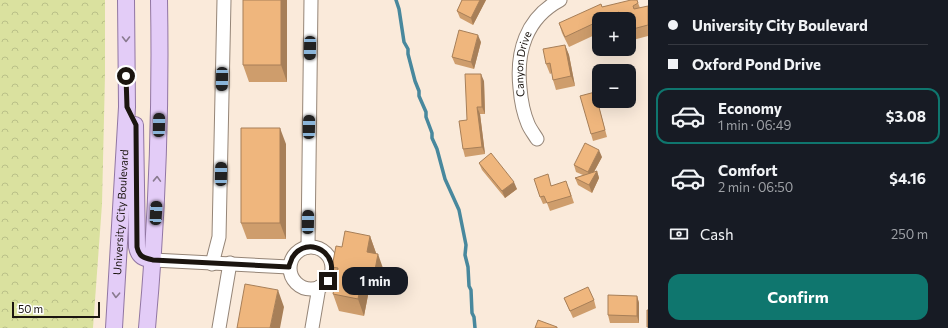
<!DOCTYPE html>
<html lang="en">
<head>
<meta charset="utf-8">
<style>
	:root { --surface:#171b24; --page:#242831; --text:#f1f3f6; --muted:#9ea1a6; --line:#363941; --accent:#0f766e }
	body { margin:0; font-family:Commissioner,sans-serif; background:var(--page); color:var(--text); height:100vh; display:flex; flex-direction:column; font-size:15px; white-space:nowrap }
	* { box-sizing:border-box; margin:0 }
	p { font-size:13px; color:var(--muted) }
	.icon { flex:none; width:22px; height:22px; fill:none; stroke:currentColor; stroke-width:2; stroke-linecap:round; stroke-linejoin:round }
	.map { position:relative; flex:1; overflow:hidden }
	.details { display:flex; flex-direction:column; background:var(--surface); width:300px }
	.details>* { flex:none }
	.top-card { display:grid; align-content:center; height:88px; padding:0 20px; background:var(--surface) }
	.controls { position:absolute; left:592px; top:12px; display:grid; gap:8px }
	.controls a { display:grid; place-items:center; width:44px; height:44px; border-radius:8px; background:var(--surface); box-shadow:0 4px 16px #0002; font-size:20px }
	.scale { position:absolute; left:12px; bottom:10px; width:88px; box-sizing:border-box; padding-left:4px; border:2px solid #1b1510; border-top:0; font-size:11px; line-height:14px; white-space:nowrap; color:#1b1510; -webkit-text-stroke:3px #fff; paint-order:stroke }
	.end { position:absolute; width:18px; height:18px; margin:-9px; border:5px solid #1b1510; background:#fff; box-shadow:0 0 0 2px #fff }
	.from { border-radius:50% }
	.bubble { position:absolute; height:28px; border-radius:12px; background:var(--surface); box-shadow:0 4px 16px #0002; font-size:13px; font-weight:700; line-height:28px; text-align:center }
	.car { position:absolute; width:12px; height:24px; margin:-12px -6px; border-radius:5px; box-shadow:0 0 3px 1px #0007; background:linear-gradient(#222 24%,#8ab4d8 0 40%,#222 0 76%,#8ab4d8 0 86%,#222 0) }
	.top-card b { display:flex; align-items:center; gap:14px; height:38px; font-size:15px }
	.top-card b+b { border-top:1px solid var(--line) }
	.top-card i { width:10px; height:10px; background:var(--text) }
	ul { padding:0; list-style:none }
	li { display:flex; align-items:center; gap:12px; height:56px; margin:0 8px 6px; padding:0 12px; border:2px solid transparent; border-radius:12px }
	li div { flex:1 }
	li b { display:block; font-size:15px }
	li em { font-style:normal; font-weight:700 }
	li.on { border-color:var(--accent) }
	li>.icon { width:36px; height:36px; stroke-width:1.5 }
	.pay { display:flex; align-items:center; gap:10px; height:44px; padding:0 20px; font-size:15px }
	.pay p { margin-inline-start:auto }
	.primary-button { display:flex; gap:8px; margin-top:auto; padding:8px 20px }
	.primary-button a { flex:1; height:46px; border-radius:12px; background:var(--accent); color:#fff; font-size:16px; font-weight:700; line-height:46px; text-align:center }
	main { display:flex; flex:1; min-height:0 }
	.map>svg:first-child { display:block }
	.forest { fill:url(#forest-crowns) }
	.lines { fill:none; stroke-linecap:round; stroke-linejoin:round }
	.stream { stroke:#48889d; stroke-width:3.5 }
	.minor-casing { stroke:#958577; stroke-width:15 }
	.major-casing { stroke:#9176a3; stroke-width:18 }
	.minor { stroke:#fff; stroke-width:13 }
	.major { stroke:#e3ccf7; stroke-width:16 }
	.wall { fill:#ce9d6c }
	.shaded-wall { fill:#a77f58 }
	.building { fill:#efb67d; stroke:#a77f58 }
	.oneway { stroke:#897a8f }
	.route { stroke:#1b1510; stroke-width:5 }
	.labels { text-anchor:middle; stroke-width:3; stroke-linejoin:round; paint-order:stroke }
	.street-label { font-size:11px; fill:#1b1510; stroke:#fff }
</style>
</head>
<body>
<main>
<div class="map">
<svg width="648" height="328" viewBox="0 0 648 328">
	<defs>
		<pattern id="forest-crowns" width="20" height="18" patternUnits="userSpaceOnUse"><rect width="20" height="18" fill="#dae19f"/><path d="M2 6a3 3 0 1 1 6 0M12 15a3 3 0 1 1 6 0" fill="none" stroke="#bac088"/></pattern>
	</defs>
	<rect width="100%" height="100%" fill="#faeada"/>
	<!-- forest -->
	<path class="forest" d="M0 0H105V75L102 204 93 328H0Z"/>
	<g class="lines">
		<!-- stream -->
		<path class="stream" d="M396 0 399 9 404 42 408 49V54L415 81 419 91V96L426 112V117L432 133V138L437 149 445 179 459 210 466 245 465 255 468 267 469 286 471 290 472 313 474 317 475 328"/>
		<!-- minor casing -->
		<g class="minor-casing">
			<g id="minor">
				<path id="s1" d="M537 139C534 134 530 129 528 124 523 112 521 101 520 88 516 52 526 18 560 0"/>
				<path d="M308 246 311 0"/>
				<circle cx="311" cy="268" r="21"/>
				<path d="M153 260 289 267"/>
				<path d="M212 264 219 237 224 0"/>
				<path d="M219 328 230 263"/>
				<path d="M312 328 319 287"/>
			</g>
		</g>
		<!-- major casing -->
		<g class="major-casing">
			<g id="major">
				<path d="M135 125 137 247C139 257 144 258 153 260"/>
				<path id="s2" d="M114 328 127 107 126 0"/>
				<path d="M147 328C157 219 161 110 159 0"/>
			</g>
		</g>
		<!-- minor -->
		<use href="#minor" class="minor"/>
		<!-- major -->
		<use href="#major" class="major"/>
	</g>
	<!-- wall -->
	<path class="wall" d="M243 0H287V82H249L243 65Z
		M462 0H486L473 25 460 18 457 11Z
		M637 0 640 8 648 6V36L629 41V19H599V33L569 47 562 33 559 23 602 7Z
		M481 42 474 69 455 64 452 57Z
		M565 45 569 55 575 86 556 90 553 80 552 73 550 74 546 64Z
		M484 81 485 114H480L485 154 465 157 463 149 467 120Z
		M595 92 597 99 607 137 593 141 591 134Z
		M286 144V239H247L241 223Z
		M602 157 594 172 597 171 599 178 592 193 578 185 575 178 583 175 576 172 574 165Z
		M479 163 517 189 505 198 482 170Z
		M552 185 569 188 574 203 550 211 547 203 543 204 540 197Z
		M370 236 376 253V254L384 271 380 292 369 290 364 316 339 311 333 294 336 279 332 267 342 247Z
		M637 296 639 303V323H610L608 315Z
		M564 298 594 300 596 308 573 318Z"/>
	<!-- shaded-wall -->
	<path class="shaded-wall" d="M281 0H287V82L281 65Z
		M480 0H486L473 25 471 18Z
		M478 35 481 42 474 69 471 62Z
		M565 45 569 55 575 86 571 76Z
		M481 74 484 81 485 114 482 107Z
		M477 107 480 114 485 154 482 147Z
		M280 128 286 144V239L280 223Z
		M599 150 602 157 590 179 588 172Z
		M597 171 599 178 592 193 589 185Z
		M514 182 517 189 505 198 502 191Z
		M370 236 376 253 373 269 367 252Z
		M378 254 384 271 380 292 374 275Z
		M363 273 369 290 364 316 358 299Z
		M278 290 284 307 280 328H270Z
		M637 296 639 303V323L637 316Z"/>
	<!-- building -->
	<path class="building" d="M243 0H281V65H243Z
		M462 0H480L471 18 457 11Z
		M631 0H637L638 3 633 6 634 9 648 6V25L629 30V19H620L619 12 603 19H599V21L565 37 559 23 601 4 602 7Z
		M459 30 478 35 471 62 452 57Z
		M565 45 571 76 553 80 550 63 546 64 543 49Z
		M465 74H481L482 107H477L482 147 463 149 459 121 467 120Z
		M595 92 605 130 591 134 580 96Z
		M241 128H280V223H241Z
		M585 143 599 150 588 172 574 165Z
		M491 153 514 182 502 191 479 163Z
		M597 171 589 185 575 178Z
		M548 174 551 186 566 181 571 196 547 203 544 196 540 197 534 179Z
		M345 231 370 236 367 252 378 254 374 275 363 273 358 299 333 294 338 268 332 267 336 246 342 247Z
		M245 284 278 290 270 328H237Z
		M588 287 594 300 570 311 564 298Z
		M608 295 637 296V316L608 315Z
		M647 310H648V327H647Z
		M538 320 557 327V328H535Z"/>
	<!-- one-way arrows -->
	<defs><path id="oneway-chevron" d="M-2-3.5L2.5 0L-2 3.5" fill="none" stroke-width="1.6" stroke-linecap="round" stroke-linejoin="round"/></defs>
	<g class="oneway">
		<use href="#oneway-chevron" transform="translate(126 39) rotate(90)"/>
		<use href="#oneway-chevron" transform="translate(157 179) rotate(-88)"/>
		<use href="#oneway-chevron" transform="translate(116 295) rotate(93)"/>
	</g>
	<g class="lines">
		<!-- route -->
		<path class="route" d="M126 76 127 107 136 125 137 247C139 257 144 258 153 260L289 267C289 264 291 262 292 258 307 233 343 254 328 281"/>
	</g>
	<g class="labels">
		<!-- street labels -->
		<g class="street-label">
			<text dy="4" stroke="none"><textPath href="#s1" startOffset="79">Canyon Drive</textPath></text>
			<text dy="4" stroke="none"><textPath href="#s2" startOffset="116">University City Boulevard</textPath></text>
		</g>
	</g>
</svg>
<div class="controls">
<a>+</a>
<a>−</a>
</div>
<div class="scale">50 m</div>
<i class="end from" style="left:126px;top:76px"></i>
<i class="end" style="left:328px;top:281px"></i>
<div class="bubble" style="left:342px;top:267px;width:66px">1 min</div>
<i class="car" style="left:310px;top:48px;rotate:181deg"></i>
<i class="car" style="left:222px;top:79px;rotate:181deg"></i>
<i class="car" style="left:159px;top:125px;rotate:1deg"></i>
<i class="car" style="left:309px;top:127px;rotate:1deg"></i>
<i class="car" style="left:221px;top:174px;rotate:1deg"></i>
<i class="car" style="left:156px;top:213px;rotate:3deg"></i>
<i class="car" style="left:308px;top:222px;rotate:1deg"></i>
</div>
<section class="details">
<div class="top-card">
<b><i class="from"></i>University City Boulevard</b>
<b><i></i>Oxford Pond Drive</b>
</div>
<ul>
<li class="on"><svg class="icon" aria-label="car" viewBox="0 0 24 24"><path d="M5 17H2v-5l4-1 3-4h7l3 4 3 1v5h-3M9 17h6M6 11h13"/><circle cx="7" cy="17" r="2"/><circle cx="17" cy="17" r="2"/></svg><div><b>Economy</b><p>1 min · 06:49</p></div><em>$3.08</em></li>
<li><svg class="icon" aria-label="car" viewBox="0 0 24 24"><path d="M5 17H2v-5l4-1 3-4h7l3 4 3 1v5h-3M9 17h6M6 11h13"/><circle cx="7" cy="17" r="2"/><circle cx="17" cy="17" r="2"/></svg><div><b>Comfort</b><p>2 min · 06:50</p></div><em>$4.16</em></li>
</ul>
<div class="pay"><svg class="icon" aria-label="cash" viewBox="0 0 24 24"><path d="M3 7h18v10H3z"/><circle cx="12" cy="12" r="2"/></svg>Cash<p>250 m</p></div>
<div class="primary-button"><a>Confirm</a></div>
</section>
</main>
</body>
</html>
